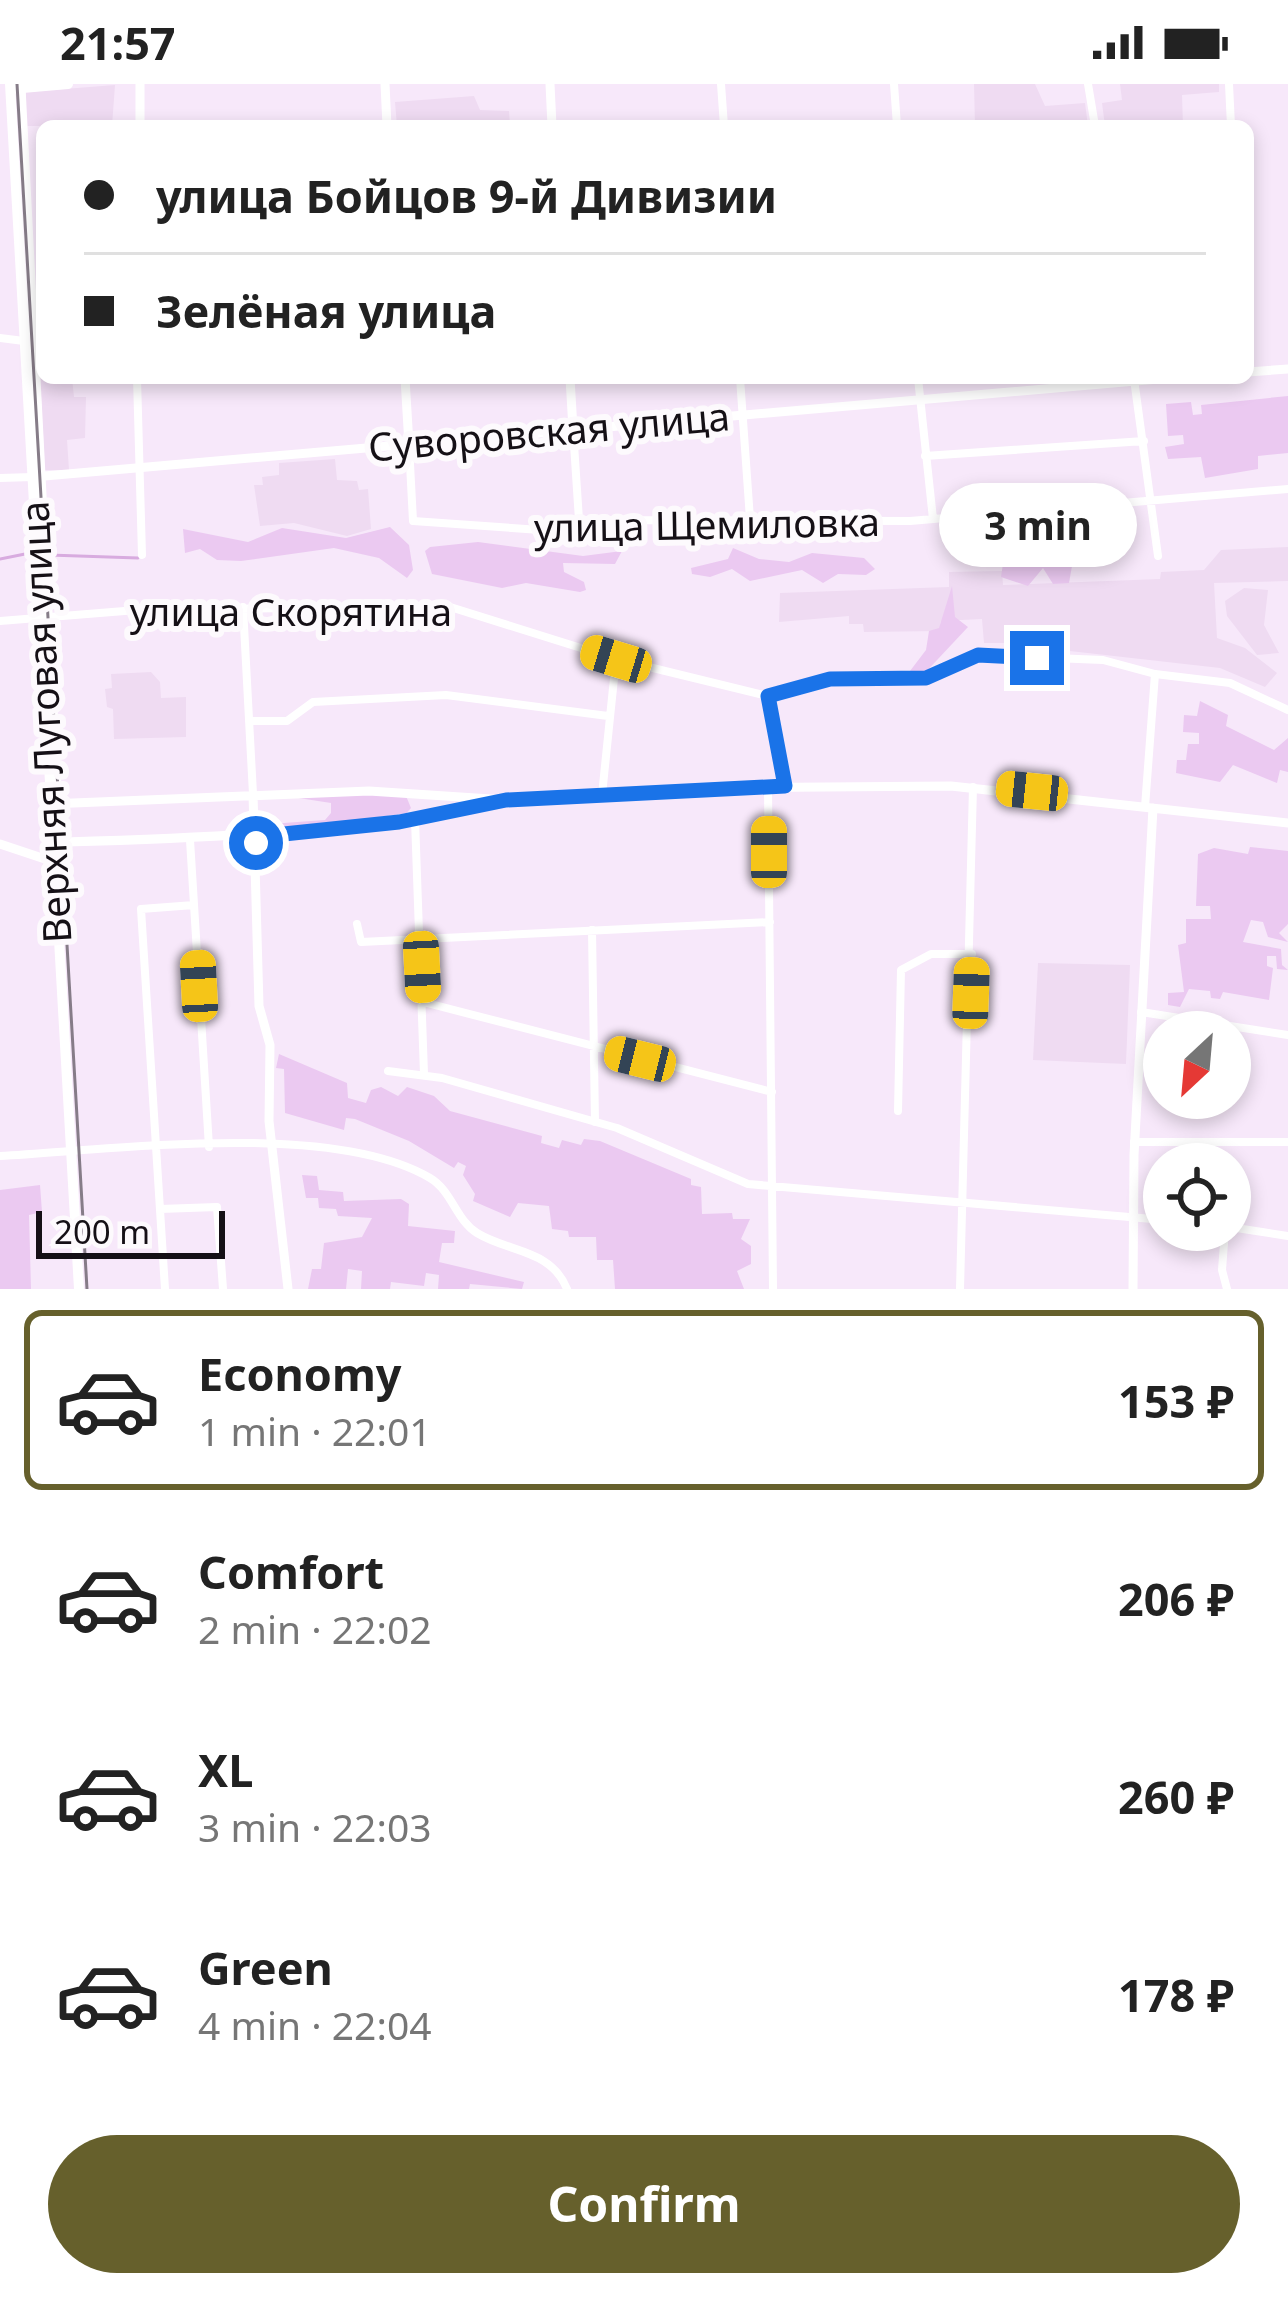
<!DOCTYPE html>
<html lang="en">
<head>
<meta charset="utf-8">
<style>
	:root { --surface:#fff; --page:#f6f6f6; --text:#222; --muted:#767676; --line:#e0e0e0; --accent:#66602c }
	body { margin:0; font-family:"Noto Sans",sans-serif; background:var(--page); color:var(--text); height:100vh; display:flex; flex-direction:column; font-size:45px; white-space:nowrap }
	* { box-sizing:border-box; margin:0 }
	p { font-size:39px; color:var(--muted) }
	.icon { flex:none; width:66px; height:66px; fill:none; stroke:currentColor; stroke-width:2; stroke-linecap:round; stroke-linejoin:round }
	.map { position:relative; height:1205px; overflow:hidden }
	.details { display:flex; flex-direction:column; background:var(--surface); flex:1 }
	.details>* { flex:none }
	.guide { position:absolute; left:36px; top:36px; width:1218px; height:264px; border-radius:18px; box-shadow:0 6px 18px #0003; display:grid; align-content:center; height:264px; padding:0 48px; background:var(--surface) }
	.needle { width:78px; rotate:206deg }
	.fabs { position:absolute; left:1143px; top:927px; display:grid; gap:24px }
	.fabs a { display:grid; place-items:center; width:108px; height:108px; border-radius:50%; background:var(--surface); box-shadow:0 6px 18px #0003; font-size:60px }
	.scale { position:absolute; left:36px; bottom:30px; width:189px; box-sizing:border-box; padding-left:12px; border:6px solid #151016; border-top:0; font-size:33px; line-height:42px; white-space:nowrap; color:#151016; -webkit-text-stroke:9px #fdfafd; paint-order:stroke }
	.end { position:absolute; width:54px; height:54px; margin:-27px; border:15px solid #1a73e8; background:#fff; box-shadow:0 0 0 6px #fff }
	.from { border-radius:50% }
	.bubble { position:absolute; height:84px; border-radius:42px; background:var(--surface); box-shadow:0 6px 18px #0003; font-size:39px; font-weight:700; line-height:84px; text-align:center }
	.car { position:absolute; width:36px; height:72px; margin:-36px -18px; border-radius:15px; box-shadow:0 0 9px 3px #0007; background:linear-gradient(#f5c518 24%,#345 0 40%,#f5c518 0 76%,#345 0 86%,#f5c518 0) }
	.guide b { display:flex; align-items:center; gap:42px; height:114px; font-size:45px }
	.guide b+b { border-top:3px solid var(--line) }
	.guide i { width:30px; height:30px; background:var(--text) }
	ul { padding:21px 0 0; list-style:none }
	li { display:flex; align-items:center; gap:36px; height:180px; margin:0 24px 18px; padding:0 24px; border:6px solid transparent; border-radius:18px }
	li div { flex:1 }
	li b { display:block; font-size:45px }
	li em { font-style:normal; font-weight:700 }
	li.selected { border-color:var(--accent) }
	li>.icon { width:108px; height:108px; stroke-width:1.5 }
	.primary-button { display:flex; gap:24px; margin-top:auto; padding:24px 48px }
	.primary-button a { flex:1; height:138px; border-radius:72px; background:var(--accent); color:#fff; font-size:48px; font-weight:700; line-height:138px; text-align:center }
	.status { display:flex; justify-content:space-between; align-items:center; height:84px; padding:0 60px; background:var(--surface); direction:ltr }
	.status svg { height:33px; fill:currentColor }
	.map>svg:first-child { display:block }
	.built { fill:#efdbf2 }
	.green { fill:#ebc9f1 }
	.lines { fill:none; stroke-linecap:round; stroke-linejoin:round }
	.stream { stroke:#d8abdf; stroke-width:3 }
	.minor { stroke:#fff; stroke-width:8 }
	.tertiary { stroke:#fff; stroke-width:9 }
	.secondary { stroke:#fff; stroke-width:10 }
	.tram { stroke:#867c88; stroke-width:3 }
	.route { stroke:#1a73e8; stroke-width:15 }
	.labels { text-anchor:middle; stroke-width:12; stroke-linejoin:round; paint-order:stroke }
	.street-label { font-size:39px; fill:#151016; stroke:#fdfafd }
</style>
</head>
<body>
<div class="status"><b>21:57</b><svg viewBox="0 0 49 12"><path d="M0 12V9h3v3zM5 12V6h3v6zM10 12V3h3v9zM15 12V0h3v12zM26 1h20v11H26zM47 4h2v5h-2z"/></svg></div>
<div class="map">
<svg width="1288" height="1205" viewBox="0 0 1288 1205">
	<rect width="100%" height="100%" fill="#f7e8fa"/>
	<!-- built -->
	<path class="built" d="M974 0H1035L1045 22 1085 19 1088 42H975Z
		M1120 0H1219V8L1182 11 1183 42H1105L1102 19 1122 16Z
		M115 1 112 42H42L41 56 40 42H24L26 8Z
		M474 12 480 26 509 27 510 41 542 42H397L395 18Z
		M40 293 72 294 74 313H86L85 354 67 356 69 386H45Z
		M335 375 337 396 357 397 359 406 368 405 371 445 347 452 294 439 260 442 254 401H263L262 393 279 391V379Z
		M1288 463V497L1214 499 1217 554 1245 564 1277 589 1265 603 1220 584 1061 566 1060 559H984L982 535 941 537 939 547 864 548 863 540H849V532L779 538 780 509 949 503V488L1002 487 1003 501 1160 495 1161 488 1204 486 1221 466Z
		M1244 504 1268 506 1264 541 1279 569 1257 571 1227 532 1225 517Z
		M151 588 160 598 161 614 186 613V653L114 655 113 625 107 623 105 605 112 604 111 590Z
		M1038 879 1130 881 1126 980 1033 976Z"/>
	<!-- green -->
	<path class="green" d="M1288 312V369L1258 372V385L1205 394 1201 373 1168 375 1165 363 1184 360 1183 351 1168 352 1166 320 1191 318 1193 331 1202 330 1201 321Z
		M390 443 409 461 413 486 407 494 379 474 334 464 241 477 217 476 200 465 185 469 183 445 248 458 282 444 346 454Z
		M478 458 583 472 622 467 615 480 563 479 564 488 584 498 586 506 580 508 526 499 502 504 432 490 425 467 430 463Z
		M733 464 759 475 789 478 812 469 864 474 875 485 866 491 838 490 823 499 802 486 750 497 732 485 710 493 692 490 691 484 728 475Z
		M1033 469 1072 482 1069 499 1053 500 1043 484 1028 502 1001 493 1004 473 1028 479Z
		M952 502 955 533 968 543 923 591 913 593 910 587 926 566 929 547 939 544Z
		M1200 617 1228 631 1226 642 1274 666 1288 654V688L1280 686 1277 699 1233 681 1220 698 1176 689 1177 676H1186L1188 660H1199V649L1183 648 1184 631 1197 632Z
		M369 710 406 712 411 724 403 733 266 745 270 740 325 736 331 729V719L292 713Z
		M1250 763 1288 767V840L1279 849 1288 858 1268 853 1263 838 1251 836 1243 858 1281 865 1282 881 1288 886 1277 885 1276 872H1267V882L1273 884 1269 916 1223 908 1220 915 1211 914 1210 907 1189 905 1180 923 1168 921V909L1184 908 1178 861 1186 859V835H1211L1210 822H1196L1198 770 1214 764 1248 770Z
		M279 970 347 999 348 1014 366 1019 371 1006 381 1003 398 1012 407 1003 434 1012 450 1027 542 1052 541 1059 559 1064 562 1056 581 1061 584 1055 600 1057 691 1095V1101L701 1103 702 1130 732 1129 733 1135H750L741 1155 751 1162V1180L737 1187 744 1205H615L613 1176H597L596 1153H569L568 1147 552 1145 549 1122 518 1119 510 1133 473 1117 475 1110 463 1091 466 1082 458 1078 454 1084 409 1057 355 1035 346 1034 344 1046 285 1029 284 985 276 984Z
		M302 1091 317 1092 319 1106 343 1108 344 1117 401 1115 409 1120 408 1142 455 1147 454 1159H442L439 1178 524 1198 522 1205 470 1200 469 1205H438L439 1191 426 1189 424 1202 391 1198 390 1205H361L362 1187 348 1185 346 1205H308L312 1185H321L324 1159 362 1153 372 1134 338 1132 336 1125 319 1124 318 1114H306Z
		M40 1101 42 1128 29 1131 31 1205H0V1106Z"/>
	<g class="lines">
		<!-- stream -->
		<path class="stream" d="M49 471 138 474
			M0 475 30 469"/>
		<!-- minor -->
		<path class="minor" d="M721 0 724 42
			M894 0 897 42
			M1088 0 1095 42
			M1229 0 1231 42
			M0 254 24 257
			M137 294 142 471
			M740 294 750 435
			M918 294 933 435
			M1134 295 1158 472
			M573 345 579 436
			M409 361 413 437 569 448 579 436 910 437 1288 405
			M925 372 1144 357
			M0 394 33 393
			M243 523 253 710
			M0 537 137 526 447 522 616 575 768 612 785 702
			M768 612 830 595 926 594 978 571 1103 576 1155 590 1230 599 1288 626
			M249 637H287L313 618 446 611 608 632
			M768 703 773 1205
			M602 711 616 575
			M1145 723 1155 590
			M415 735 424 990
			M190 756 209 1063
			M357 840 361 858 770 838
			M592 846 595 1038
			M423 918 772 1008
			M1141 928 1288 951
			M388 987 442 994 617 1044 748 1100 1164 1136
			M898 1027 901 886 931 870H972
			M1134 1058H1288
			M0 1072C113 1066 332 1036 430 1094 452 1107 456 1136 477 1149 510 1169 551 1165 567 1205
			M160 1125 217 1123 223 1205
			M1230 1143 1288 1152
			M1225 1146 1222 1186 1227 1205
			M165 1205 141 825 194 821
			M960 1205 973 703"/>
		<!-- tertiary -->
		<path class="tertiary" d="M385 0 387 42
			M550 0 552 42
			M21 3 60 761
			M140 42V0
			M1248 288 1288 285
			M405 294 409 361
			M570 294 573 345
			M33 393 1170 294
			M253 710 259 922 270 961 269 1037 288 1205
			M49 720 369 707 506 716 699 704 951 702 1288 739
			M0 760 45 775 65 758C209 754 348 748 489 720
			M1133 1205 1134 1071 1153 724"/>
		<!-- secondary -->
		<path class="secondary" d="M10 0 79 1205
			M11 5 68 0"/>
		<!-- tram -->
		<path class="tram" d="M17 0 87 1205"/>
	</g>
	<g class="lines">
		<!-- route -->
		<path class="route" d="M256 759 255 753 399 738 506 716 785 702 768 612 830 595 926 594 978 571 1037 574"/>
	</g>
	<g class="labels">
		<!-- street labels -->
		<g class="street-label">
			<text transform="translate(549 348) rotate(-5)" y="14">Суворовская улица</text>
			<text transform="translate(707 441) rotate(-1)" y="14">улица Щемиловка</text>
			<text x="291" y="542">улица Скорятина</text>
			<text transform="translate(46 638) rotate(-93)" y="14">Верхняя Луговая улица</text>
		</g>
	</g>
</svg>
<div class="fabs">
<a><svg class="needle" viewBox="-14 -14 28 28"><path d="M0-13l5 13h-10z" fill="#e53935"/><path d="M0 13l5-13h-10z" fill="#767676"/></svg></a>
<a><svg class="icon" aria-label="locate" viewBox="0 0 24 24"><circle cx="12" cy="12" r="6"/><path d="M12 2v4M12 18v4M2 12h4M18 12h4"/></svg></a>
</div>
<div class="scale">200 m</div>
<i class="end from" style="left:256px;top:759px"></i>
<i class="end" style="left:1037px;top:574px"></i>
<div class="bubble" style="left:939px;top:399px;width:198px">3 min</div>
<i class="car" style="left:616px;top:575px;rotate:287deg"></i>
<i class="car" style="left:1032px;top:707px;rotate:276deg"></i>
<i class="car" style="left:769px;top:768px;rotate:0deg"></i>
<i class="car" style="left:422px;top:883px;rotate:177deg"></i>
<i class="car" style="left:199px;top:902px;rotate:357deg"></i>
<i class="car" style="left:971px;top:909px;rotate:2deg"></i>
<i class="car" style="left:640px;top:975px;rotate:284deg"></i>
<div class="guide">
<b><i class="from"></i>улица Бойцов 9-й Дивизии</b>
<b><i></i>Зелёная улица</b>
</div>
</div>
<section class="details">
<ul>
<li class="selected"><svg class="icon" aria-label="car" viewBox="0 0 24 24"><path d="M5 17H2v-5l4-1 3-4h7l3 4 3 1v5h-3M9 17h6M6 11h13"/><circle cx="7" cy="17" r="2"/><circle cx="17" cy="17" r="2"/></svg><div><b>Economy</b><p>1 min · 22:01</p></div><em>153 ₽</em></li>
<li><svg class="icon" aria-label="car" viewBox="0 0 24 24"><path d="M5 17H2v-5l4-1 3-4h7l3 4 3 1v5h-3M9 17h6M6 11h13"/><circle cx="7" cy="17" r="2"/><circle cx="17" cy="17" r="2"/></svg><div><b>Comfort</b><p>2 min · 22:02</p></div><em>206 ₽</em></li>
<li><svg class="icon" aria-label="car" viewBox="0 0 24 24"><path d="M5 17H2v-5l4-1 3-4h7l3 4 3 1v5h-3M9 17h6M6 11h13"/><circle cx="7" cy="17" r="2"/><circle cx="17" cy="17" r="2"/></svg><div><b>XL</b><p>3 min · 22:03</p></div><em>260 ₽</em></li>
<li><svg class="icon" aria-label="car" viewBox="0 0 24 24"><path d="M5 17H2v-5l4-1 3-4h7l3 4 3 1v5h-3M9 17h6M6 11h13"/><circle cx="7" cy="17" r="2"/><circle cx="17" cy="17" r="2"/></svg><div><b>Green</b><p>4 min · 22:04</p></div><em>178 ₽</em></li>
</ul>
<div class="primary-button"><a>Confirm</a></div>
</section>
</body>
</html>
